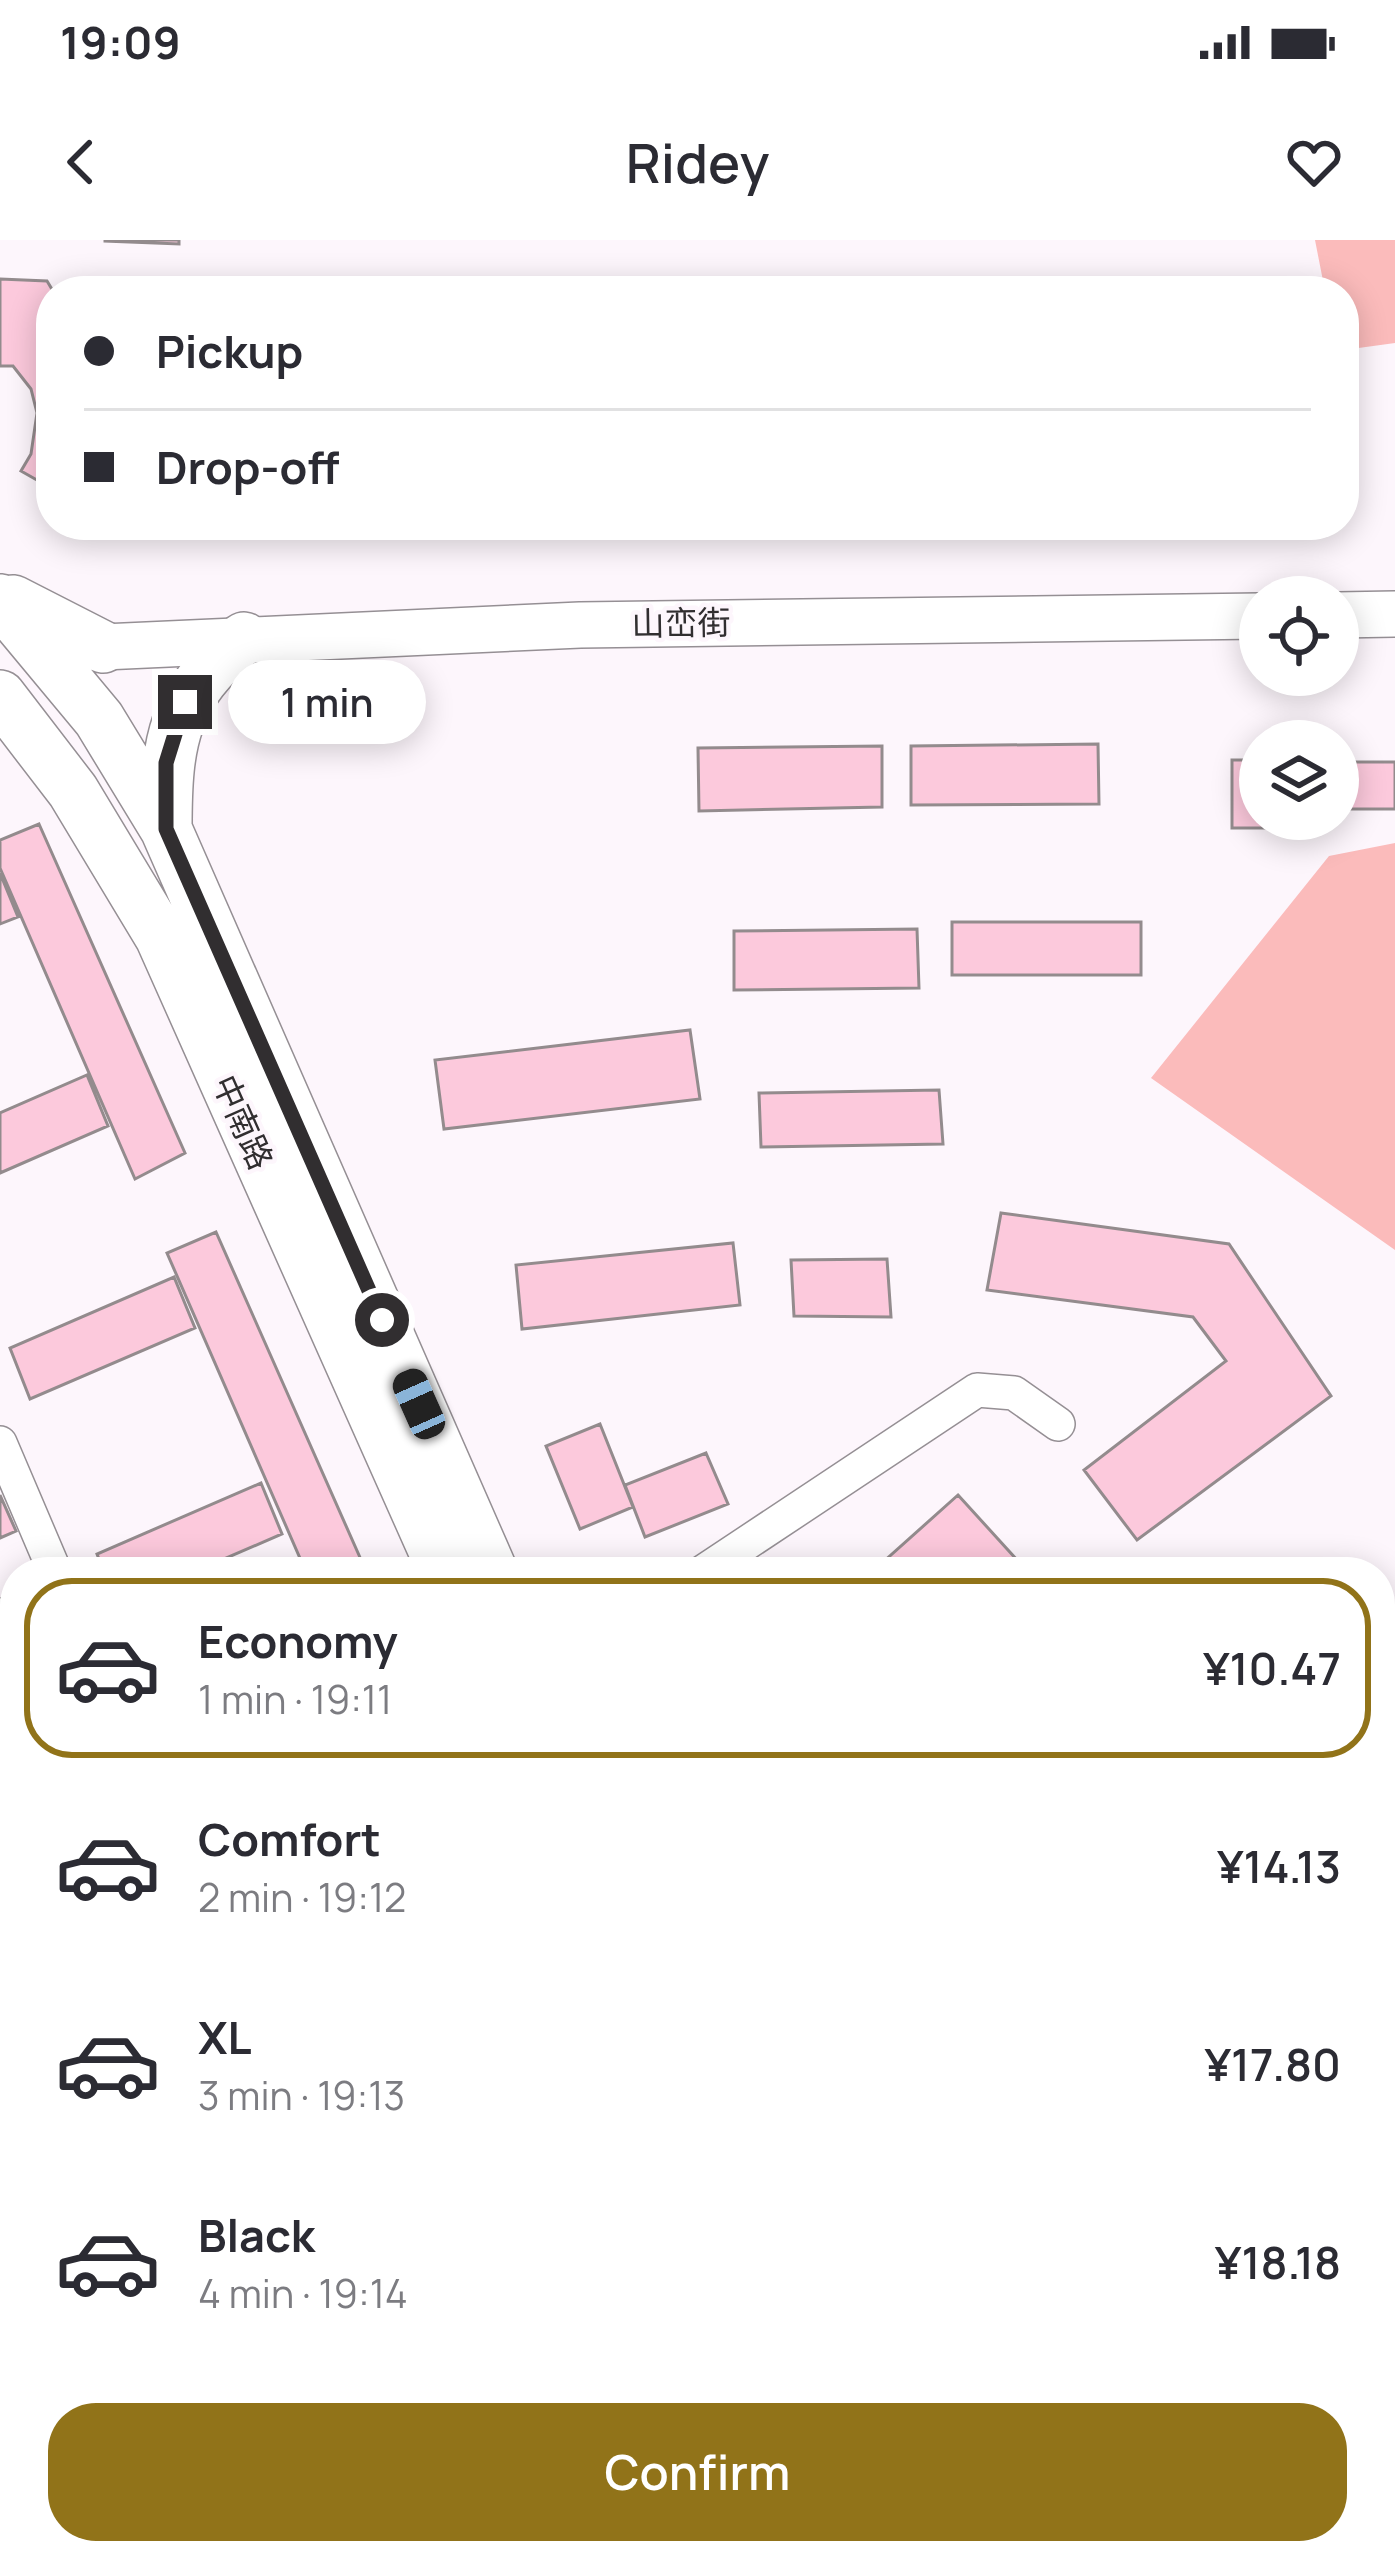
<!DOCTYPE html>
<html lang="en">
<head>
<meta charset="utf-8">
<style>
	:root { --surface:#fff; --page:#f7f7f7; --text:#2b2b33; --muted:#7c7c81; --line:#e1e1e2; --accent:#917319 }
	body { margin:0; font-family:Manrope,"Noto Sans SC",sans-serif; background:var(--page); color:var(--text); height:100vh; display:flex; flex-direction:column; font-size:45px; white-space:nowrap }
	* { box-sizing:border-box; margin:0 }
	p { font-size:39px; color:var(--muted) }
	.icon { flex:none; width:66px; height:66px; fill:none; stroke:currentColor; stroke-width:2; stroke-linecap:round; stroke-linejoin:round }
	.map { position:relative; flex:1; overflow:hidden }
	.drawer { position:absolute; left:0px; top:1317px; width:1395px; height:1008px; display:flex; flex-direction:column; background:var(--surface); border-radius:48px 48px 0 0; box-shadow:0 6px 30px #0003 }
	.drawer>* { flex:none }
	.banner { position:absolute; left:36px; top:36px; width:1323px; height:264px; border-radius:48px; box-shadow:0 6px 30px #0003; display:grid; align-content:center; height:264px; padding:0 48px; background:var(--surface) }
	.buttons { position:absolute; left:1239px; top:336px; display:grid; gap:24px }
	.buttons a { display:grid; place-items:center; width:120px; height:120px; border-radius:50%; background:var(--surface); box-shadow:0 6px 30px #0003; font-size:60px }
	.end { position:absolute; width:54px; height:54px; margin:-27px; border:15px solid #312e30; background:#fff; box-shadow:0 0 0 6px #fff }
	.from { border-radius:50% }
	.bubble { position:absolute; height:84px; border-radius:42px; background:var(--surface); box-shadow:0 6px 30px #0003; font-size:39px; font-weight:600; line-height:84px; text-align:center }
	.car { position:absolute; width:36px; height:72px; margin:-36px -18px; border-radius:15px; box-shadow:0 0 9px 3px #0007; background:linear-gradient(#222 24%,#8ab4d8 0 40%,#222 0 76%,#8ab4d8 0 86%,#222 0) }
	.banner b { display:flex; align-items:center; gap:42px; height:114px; font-size:45px }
	.banner b+b { border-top:3px solid var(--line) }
	.banner i { width:30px; height:30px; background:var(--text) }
	ul { padding:21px 0 0; list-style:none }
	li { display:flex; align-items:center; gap:36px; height:180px; margin:0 24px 18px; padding:0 24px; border:6px solid transparent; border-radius:48px }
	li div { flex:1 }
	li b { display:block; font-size:45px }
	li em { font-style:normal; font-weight:600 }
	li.on { border-color:var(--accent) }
	li>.icon { width:108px; height:108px; stroke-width:1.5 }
	.action { display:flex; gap:24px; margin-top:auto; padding:24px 48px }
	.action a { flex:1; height:138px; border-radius:48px; background:var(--accent); color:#fff; font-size:48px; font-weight:600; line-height:138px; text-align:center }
	.status { display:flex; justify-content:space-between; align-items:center; height:84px; padding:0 60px; background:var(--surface); direction:ltr }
	.status svg { height:33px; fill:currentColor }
	header { display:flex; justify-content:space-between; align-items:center; height:156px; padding:0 48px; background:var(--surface); font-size:54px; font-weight:600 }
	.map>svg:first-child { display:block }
	.built { fill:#f4e7f2 }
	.green { fill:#fbbbbb }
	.building { fill:#fcc9dc; stroke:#938b8d; stroke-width:3 }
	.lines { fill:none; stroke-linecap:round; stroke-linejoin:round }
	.street-casing { stroke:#958f94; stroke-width:36 }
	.secondary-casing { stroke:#958f94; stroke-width:48 }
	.primary-casing { stroke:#958f94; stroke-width:54 }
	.street { stroke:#fff; stroke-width:33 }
	.secondary { stroke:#fff; stroke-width:45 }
	.primary { stroke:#fff; stroke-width:51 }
	.route { stroke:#312e30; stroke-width:15 }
	.labels { text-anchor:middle; stroke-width:9; stroke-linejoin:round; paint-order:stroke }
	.street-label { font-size:33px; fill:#312e30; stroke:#fdf6fc }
</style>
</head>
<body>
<div class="status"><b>19:09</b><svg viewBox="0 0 49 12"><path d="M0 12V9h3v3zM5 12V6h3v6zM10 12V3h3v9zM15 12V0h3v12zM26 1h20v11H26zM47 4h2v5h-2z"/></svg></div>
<header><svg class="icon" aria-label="back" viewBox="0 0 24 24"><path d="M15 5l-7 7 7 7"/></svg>Ridey<svg class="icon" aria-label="heart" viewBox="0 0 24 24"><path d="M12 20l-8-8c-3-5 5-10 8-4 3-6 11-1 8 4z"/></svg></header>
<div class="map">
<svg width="1395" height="2325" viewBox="0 0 1395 2325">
	<rect width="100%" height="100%" fill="#fdf6fc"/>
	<!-- built -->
	<path class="built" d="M15 1413V1956L0 1964V1419Z
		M15 1970V2028L0 1999V1977Z"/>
	<!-- green -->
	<path class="green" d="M1315 0H1395V103L1344 110V51H1325Z
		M1395 603V1010L1151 838 1329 616Z
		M0 2147 15 2163V2310H138L145 2325H0Z"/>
	<!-- building -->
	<path class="building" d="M105 0H179V4L105 1Z
		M0 39 47 41 53 51 51 248 21 231 31 214 37 173 31 149 13 126H0Z
		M1098 504 1099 564 911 565V506Z
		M882 506V567L699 571 698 508Z
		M1232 520H1260V579H1320V588H1232Z
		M1338 522H1395V569H1338Z
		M39 584 185 913 135 939 0 628V600Z
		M0 633 18 677 0 684Z
		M952 682H1141V735H952Z
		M917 689 919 748 734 750V691Z
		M690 790 700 859 444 889 435 820Z
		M87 835 108 886 0 933V873Z
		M939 850 943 904 761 907 759 853Z
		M1001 973 1229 1004 1331 1156 1137 1300 1084 1230 1226 1121 1193 1077 987 1050Z
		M216 992 362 1322 342 1332H306L167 1013Z
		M733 1003 740 1065 522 1089 516 1025Z
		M887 1019 891 1077 794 1076 791 1020Z
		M174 1037 195 1088 30 1159 10 1108Z
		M600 1184 633 1267 580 1289 546 1206Z
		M706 1213 728 1264 645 1297 625 1245Z
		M261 1243 282 1294 194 1332H104L97 1314Z
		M0 1255 16 1291 0 1298Z
		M958 1255 1028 1332H872Z
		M1395 1596V1668L1380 1678V1606Z
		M1390 2001 1395 2010V2060L1380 2067V2005Z
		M301 2310H375L342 2325H307Z
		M569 2310H617L583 2325H575Z
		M1088 2310H1132L1095 2325Z"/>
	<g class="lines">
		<!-- street casing -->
		<g class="street-casing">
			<path id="street" d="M0 1203 55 1332
				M703 1332 977 1150 1014 1153 1058 1184
				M0 1377 15 1370
				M1380 1798 1395 1787
				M1380 1994 1395 1988
				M520 2310 526 2325
				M1314 2310 1320 2325"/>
		</g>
		<!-- secondary casing -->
		<g class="secondary-casing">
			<path id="secondary" d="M1338 375 1395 374
				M103 407 580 385 1260 376"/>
		</g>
		<!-- primary casing -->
		<g class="primary-casing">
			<path id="primary" d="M0 360 99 479 166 589 492 1332
				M13 361 103 407
				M0 456 73 551 161 697 444 1332
				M166 588C166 500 173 456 244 398
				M856 2310 862 2325
				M918 2310 925 2325"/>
		</g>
		<!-- street -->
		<use href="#street" class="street"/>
		<!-- secondary -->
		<use href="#secondary" class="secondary"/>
		<!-- primary -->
		<use href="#primary" class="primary"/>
	</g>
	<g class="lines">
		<!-- route -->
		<path class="route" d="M185 462 166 523V589L382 1080"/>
	</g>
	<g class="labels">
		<!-- street labels -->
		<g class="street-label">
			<text transform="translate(681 383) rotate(-1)" y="12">山峦街</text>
			<text transform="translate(243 882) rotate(66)" y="12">中南路</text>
		</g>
	</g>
</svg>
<div class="buttons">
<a><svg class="icon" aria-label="locate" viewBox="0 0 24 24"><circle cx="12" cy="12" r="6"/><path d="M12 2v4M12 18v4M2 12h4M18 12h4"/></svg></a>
<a><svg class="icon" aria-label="layers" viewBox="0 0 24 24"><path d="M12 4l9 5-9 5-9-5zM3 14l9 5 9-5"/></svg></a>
</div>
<i class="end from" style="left:382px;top:1080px"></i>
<i class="end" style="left:185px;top:462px"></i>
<div class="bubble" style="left:228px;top:420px;width:198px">1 min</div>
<i class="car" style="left:419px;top:1164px;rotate:336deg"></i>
<div class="banner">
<b><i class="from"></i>Pickup</b>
<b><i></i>Drop-off</b>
</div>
<section class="drawer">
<ul>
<li class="on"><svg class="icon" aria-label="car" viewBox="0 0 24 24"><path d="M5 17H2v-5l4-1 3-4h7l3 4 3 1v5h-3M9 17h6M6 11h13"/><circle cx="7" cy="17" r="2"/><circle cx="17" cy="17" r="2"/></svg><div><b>Economy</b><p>1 min · 19:11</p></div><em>¥10.47</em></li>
<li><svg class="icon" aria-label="car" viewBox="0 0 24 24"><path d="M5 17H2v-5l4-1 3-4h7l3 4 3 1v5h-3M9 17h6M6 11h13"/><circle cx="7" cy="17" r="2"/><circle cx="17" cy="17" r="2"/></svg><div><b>Comfort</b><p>2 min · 19:12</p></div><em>¥14.13</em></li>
<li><svg class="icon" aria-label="car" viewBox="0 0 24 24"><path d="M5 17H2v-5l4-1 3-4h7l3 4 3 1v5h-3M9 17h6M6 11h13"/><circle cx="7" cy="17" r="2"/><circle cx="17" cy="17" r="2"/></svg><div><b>XL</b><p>3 min · 19:13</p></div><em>¥17.80</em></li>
<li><svg class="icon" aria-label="car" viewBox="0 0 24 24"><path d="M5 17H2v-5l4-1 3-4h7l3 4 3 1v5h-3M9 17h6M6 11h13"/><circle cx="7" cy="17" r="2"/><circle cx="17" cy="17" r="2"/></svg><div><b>Black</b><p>4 min · 19:14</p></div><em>¥18.18</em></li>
</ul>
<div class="action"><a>Confirm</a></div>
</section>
</div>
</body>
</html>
